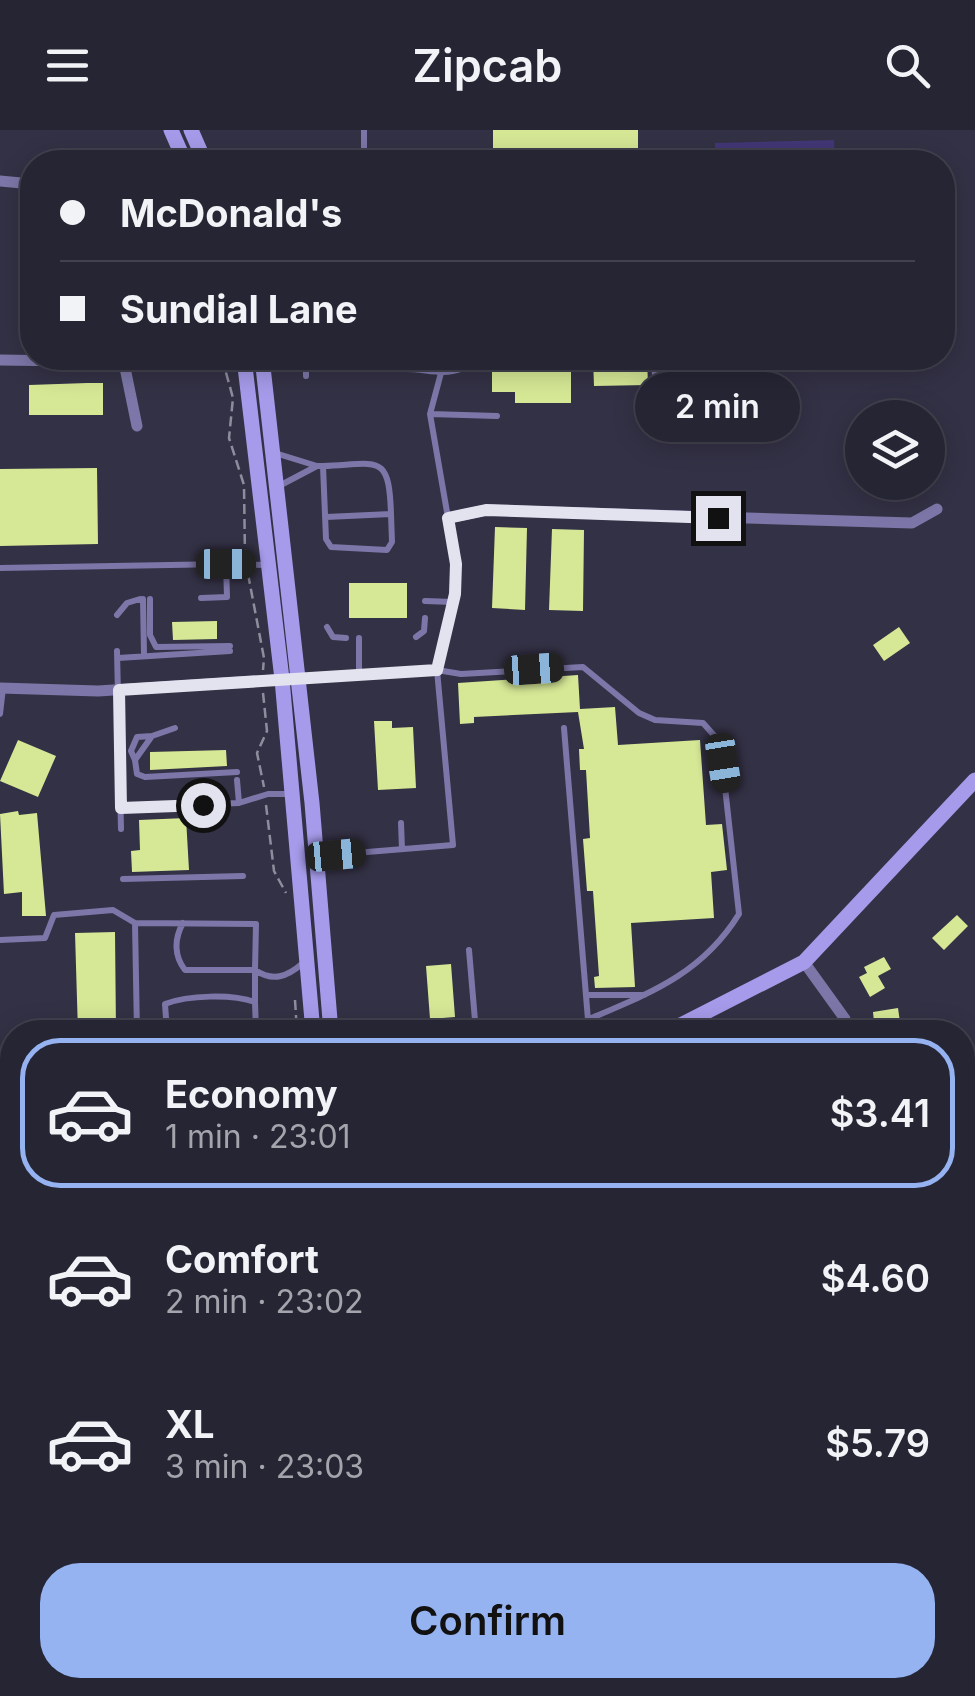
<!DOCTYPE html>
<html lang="en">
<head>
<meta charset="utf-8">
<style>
	:root { --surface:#262534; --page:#323140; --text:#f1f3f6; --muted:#a4a5ac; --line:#42424f; --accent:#95b2f1 }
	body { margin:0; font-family:Inter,sans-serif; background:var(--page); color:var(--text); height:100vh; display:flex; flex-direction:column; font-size:38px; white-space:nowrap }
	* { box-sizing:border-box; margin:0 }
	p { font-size:32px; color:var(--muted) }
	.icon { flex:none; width:55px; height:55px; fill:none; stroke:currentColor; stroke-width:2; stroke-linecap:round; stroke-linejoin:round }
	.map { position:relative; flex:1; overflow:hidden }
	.sheet { position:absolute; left:0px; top:890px; width:975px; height:678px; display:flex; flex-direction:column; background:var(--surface); border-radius:40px 40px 0 0; box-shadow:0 5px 25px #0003,0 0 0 2px var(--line) }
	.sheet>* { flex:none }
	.banner { position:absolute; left:20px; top:20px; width:935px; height:220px; border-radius:40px; box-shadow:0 5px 25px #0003,0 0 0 2px var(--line); display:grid; align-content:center; height:220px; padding:0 40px; background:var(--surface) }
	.fabs { position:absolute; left:845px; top:270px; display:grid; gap:20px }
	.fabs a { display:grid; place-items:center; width:100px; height:100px; border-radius:50%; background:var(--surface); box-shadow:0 5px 25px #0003,0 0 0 2px var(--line); font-size:50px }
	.end { position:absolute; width:45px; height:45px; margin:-22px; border:12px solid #e3e2ef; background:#111; box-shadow:0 0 0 5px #111 }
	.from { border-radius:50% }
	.bubble { position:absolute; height:70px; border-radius:35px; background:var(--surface); box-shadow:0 5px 25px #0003,0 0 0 2px var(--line); font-size:32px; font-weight:600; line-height:70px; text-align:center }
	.car { position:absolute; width:30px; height:60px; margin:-30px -15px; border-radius:12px; box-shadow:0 0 8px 2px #0007; background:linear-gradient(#222 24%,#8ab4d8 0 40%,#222 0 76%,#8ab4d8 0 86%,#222 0) }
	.banner b { display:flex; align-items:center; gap:35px; height:95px; font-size:38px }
	.banner b+b { border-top:2px solid var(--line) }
	.banner i { width:25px; height:25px; background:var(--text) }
	ul { padding:18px 0 0; list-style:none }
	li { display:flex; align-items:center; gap:30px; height:150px; margin:0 20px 15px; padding:0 20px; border:5px solid transparent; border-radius:40px }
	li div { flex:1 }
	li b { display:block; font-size:38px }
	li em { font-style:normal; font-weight:600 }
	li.current { border-color:var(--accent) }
	li>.icon { width:90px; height:90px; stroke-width:1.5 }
	.primary-button { display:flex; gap:20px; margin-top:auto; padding:20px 40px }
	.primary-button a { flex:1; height:115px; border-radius:40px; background:var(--accent); color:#111; font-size:40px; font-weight:600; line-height:115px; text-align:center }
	header { display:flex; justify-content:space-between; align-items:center; height:130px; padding:0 40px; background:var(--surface); font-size:45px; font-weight:600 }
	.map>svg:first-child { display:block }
	.green { fill:#433777 }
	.building { fill:#d6e896 }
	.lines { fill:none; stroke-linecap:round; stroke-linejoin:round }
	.path { stroke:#8e8d9d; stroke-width:2.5; stroke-dasharray:10 5; stroke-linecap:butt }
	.lane { stroke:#7c77a8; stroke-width:6 }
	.street { stroke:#7c77a8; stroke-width:11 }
	.secondary { stroke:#a59bea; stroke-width:15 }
	.route { stroke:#e3e2ef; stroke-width:12 }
</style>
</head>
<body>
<header><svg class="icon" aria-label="menu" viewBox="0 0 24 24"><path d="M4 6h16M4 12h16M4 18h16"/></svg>Zipcab<svg class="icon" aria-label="search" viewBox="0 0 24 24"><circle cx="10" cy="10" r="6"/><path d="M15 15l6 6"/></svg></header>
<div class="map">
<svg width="975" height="1566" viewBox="0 0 975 1566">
	<rect width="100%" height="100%" fill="#333145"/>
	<!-- green -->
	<path class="green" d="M834 10 835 32H715V13Z"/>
	<!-- building -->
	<path class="building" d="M493 0H638V22L493 23Z
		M492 228H571V273H515V262H492Z
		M593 228H647L648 255 594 256Z
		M87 253H103V285H29V255Z
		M97 338 98 414 0 416V339Z
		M495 397 527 398 525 480 492 478Z
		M552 399 584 400 583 481 549 480Z
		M349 453H407V488H349Z
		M217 491V509L173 510 172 492Z
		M899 497 910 513 884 531 873 515Z
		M578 545 580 579 615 577 618 615 700 610 706 695 722 694 727 740 711 742 714 788 631 793 635 857 595 858 594 847 599 846 593 761H587L583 709 590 708 586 640H580L579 619H584L578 582 474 587V593L460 594 458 553Z
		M374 591H392V598L413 597 416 658 378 660Z
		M18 610 56 626 38 667 0 651Z
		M226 620 227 636 150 640V622Z
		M18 681 19 685 37 683 46 786H22V762L4 764 0 684Z
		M186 688 189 740 132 742 131 721 140 720 139 690Z
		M957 785 968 796 944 820 932 808Z
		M115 802 116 902H78L75 803Z
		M884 827 891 839 878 846 885 858 870 867 859 847 867 843 864 837Z
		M451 834 455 887 430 889 426 836Z
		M898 878 900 892H905L906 902H875L873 882Z
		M0 966H12V1067H0Z"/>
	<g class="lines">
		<!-- path -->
		<path class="path" d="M222 228 233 268 229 308 244 355 245 427
			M248 444 264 528 263 540
			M263 563 267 601 257 623 264 657
			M266 675 274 741 286 763
			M295 870 297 902
			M323 1555V1566"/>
		<!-- lane -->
		<path class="lane" d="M364 0V32
			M306 228V246
			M401 228 403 239C423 238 442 246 461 239L466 228
			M648 276 656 265 654 228
			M430 284 497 286
			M275 323 317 336 279 356
			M317 336H323L326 409 331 417 387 420 392 412 391 384 326 387
			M323 336C379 334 389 322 391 384
			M0 438 226 434
			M201 468 227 467 226 434 268 435
			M143 469 144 524
			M150 469V505L156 517 230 516
			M425 471 453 472
			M117 485 127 473 140 469
			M327 497 333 507 346 508
			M416 507 424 501 425 488
			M359 508V543
			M117 521 121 699
			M118 528 230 521
			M299 549 437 540 455 463 456 434 430 284 441 243
			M0 584 3 558
			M175 598 152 606 135 630 137 644 145 647 237 642
			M564 598 589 902
			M135 630 131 621 137 607 152 606
			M237 650 239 673
			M121 678 239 673 268 664H292
			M401 693 402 719
			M318 726 453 715 437 540 461 544 583 537 639 583 655 590 703 593 720 612 739 784C702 844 650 863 587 890
			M123 749 243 746
			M0 810 45 808 54 785 113 780 135 793
			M469 820 476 902
			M586 865H644
			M255 872V840C273 852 287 847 303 833
			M137 902 135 793 256 794 255 840H185C174 826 174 809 183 793
			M167 902 165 874C188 865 232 864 255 872L256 902
			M0 956H12
			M0 1081H12
			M402 1555V1566
			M443 1555 444 1566
			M472 1555V1566
			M258 1558V1566
			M573 1566 594 1558H664L673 1555"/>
		<!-- street -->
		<path class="street" d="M0 51 32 54
			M123 228 137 296
			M0 230 70 231 82 228
			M448 388 486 380 912 393 937 379
			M0 558 98 561 289 549
			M804 832 845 889V902
			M962 1064 975 1061
			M0 1213H12
			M962 1299 975 1302
			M0 1362H12
			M962 1387 975 1383
			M66 1566 70 1555"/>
		<!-- secondary -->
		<path class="secondary" d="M171 0 185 32
			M191 0 205 32
			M244 228 282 549 313 902
			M262 228 312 673 331 902
			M667 902 804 832 975 650
			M339 1555 340 1566
			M355 1555V1566"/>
	</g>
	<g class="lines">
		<!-- route -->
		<path class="route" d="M203 675 121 678 119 560 437 540 455 464 456 434 448 388 486 380 718 388"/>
	</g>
</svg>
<div class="fabs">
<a><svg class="icon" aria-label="layers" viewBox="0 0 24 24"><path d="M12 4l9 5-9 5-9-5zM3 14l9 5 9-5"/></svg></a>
</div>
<i class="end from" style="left:203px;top:675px"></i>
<i class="end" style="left:718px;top:388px"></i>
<div class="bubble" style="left:635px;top:242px;width:165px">2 min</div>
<i class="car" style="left:226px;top:434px;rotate:90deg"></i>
<i class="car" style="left:534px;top:539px;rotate:86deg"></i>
<i class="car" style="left:723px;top:633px;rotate:171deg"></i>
<i class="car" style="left:336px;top:725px;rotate:85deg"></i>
<div class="banner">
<b><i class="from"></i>McDonald's</b>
<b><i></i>Sundial Lane</b>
</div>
<section class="sheet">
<ul>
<li class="current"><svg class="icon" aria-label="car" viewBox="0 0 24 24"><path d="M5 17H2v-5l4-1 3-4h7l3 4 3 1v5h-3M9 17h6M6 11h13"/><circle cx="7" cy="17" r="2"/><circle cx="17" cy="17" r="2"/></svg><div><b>Economy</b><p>1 min · 23:01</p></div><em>$3.41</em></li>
<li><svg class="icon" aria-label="car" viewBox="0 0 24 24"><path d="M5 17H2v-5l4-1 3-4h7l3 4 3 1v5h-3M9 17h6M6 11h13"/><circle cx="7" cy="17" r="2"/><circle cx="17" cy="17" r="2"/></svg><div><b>Comfort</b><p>2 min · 23:02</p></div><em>$4.60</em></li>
<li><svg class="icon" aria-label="car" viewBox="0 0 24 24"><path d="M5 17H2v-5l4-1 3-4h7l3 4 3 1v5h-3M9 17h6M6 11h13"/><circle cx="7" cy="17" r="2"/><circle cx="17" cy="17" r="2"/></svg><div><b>XL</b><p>3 min · 23:03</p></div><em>$5.79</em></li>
</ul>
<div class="primary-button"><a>Confirm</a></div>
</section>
</div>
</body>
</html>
